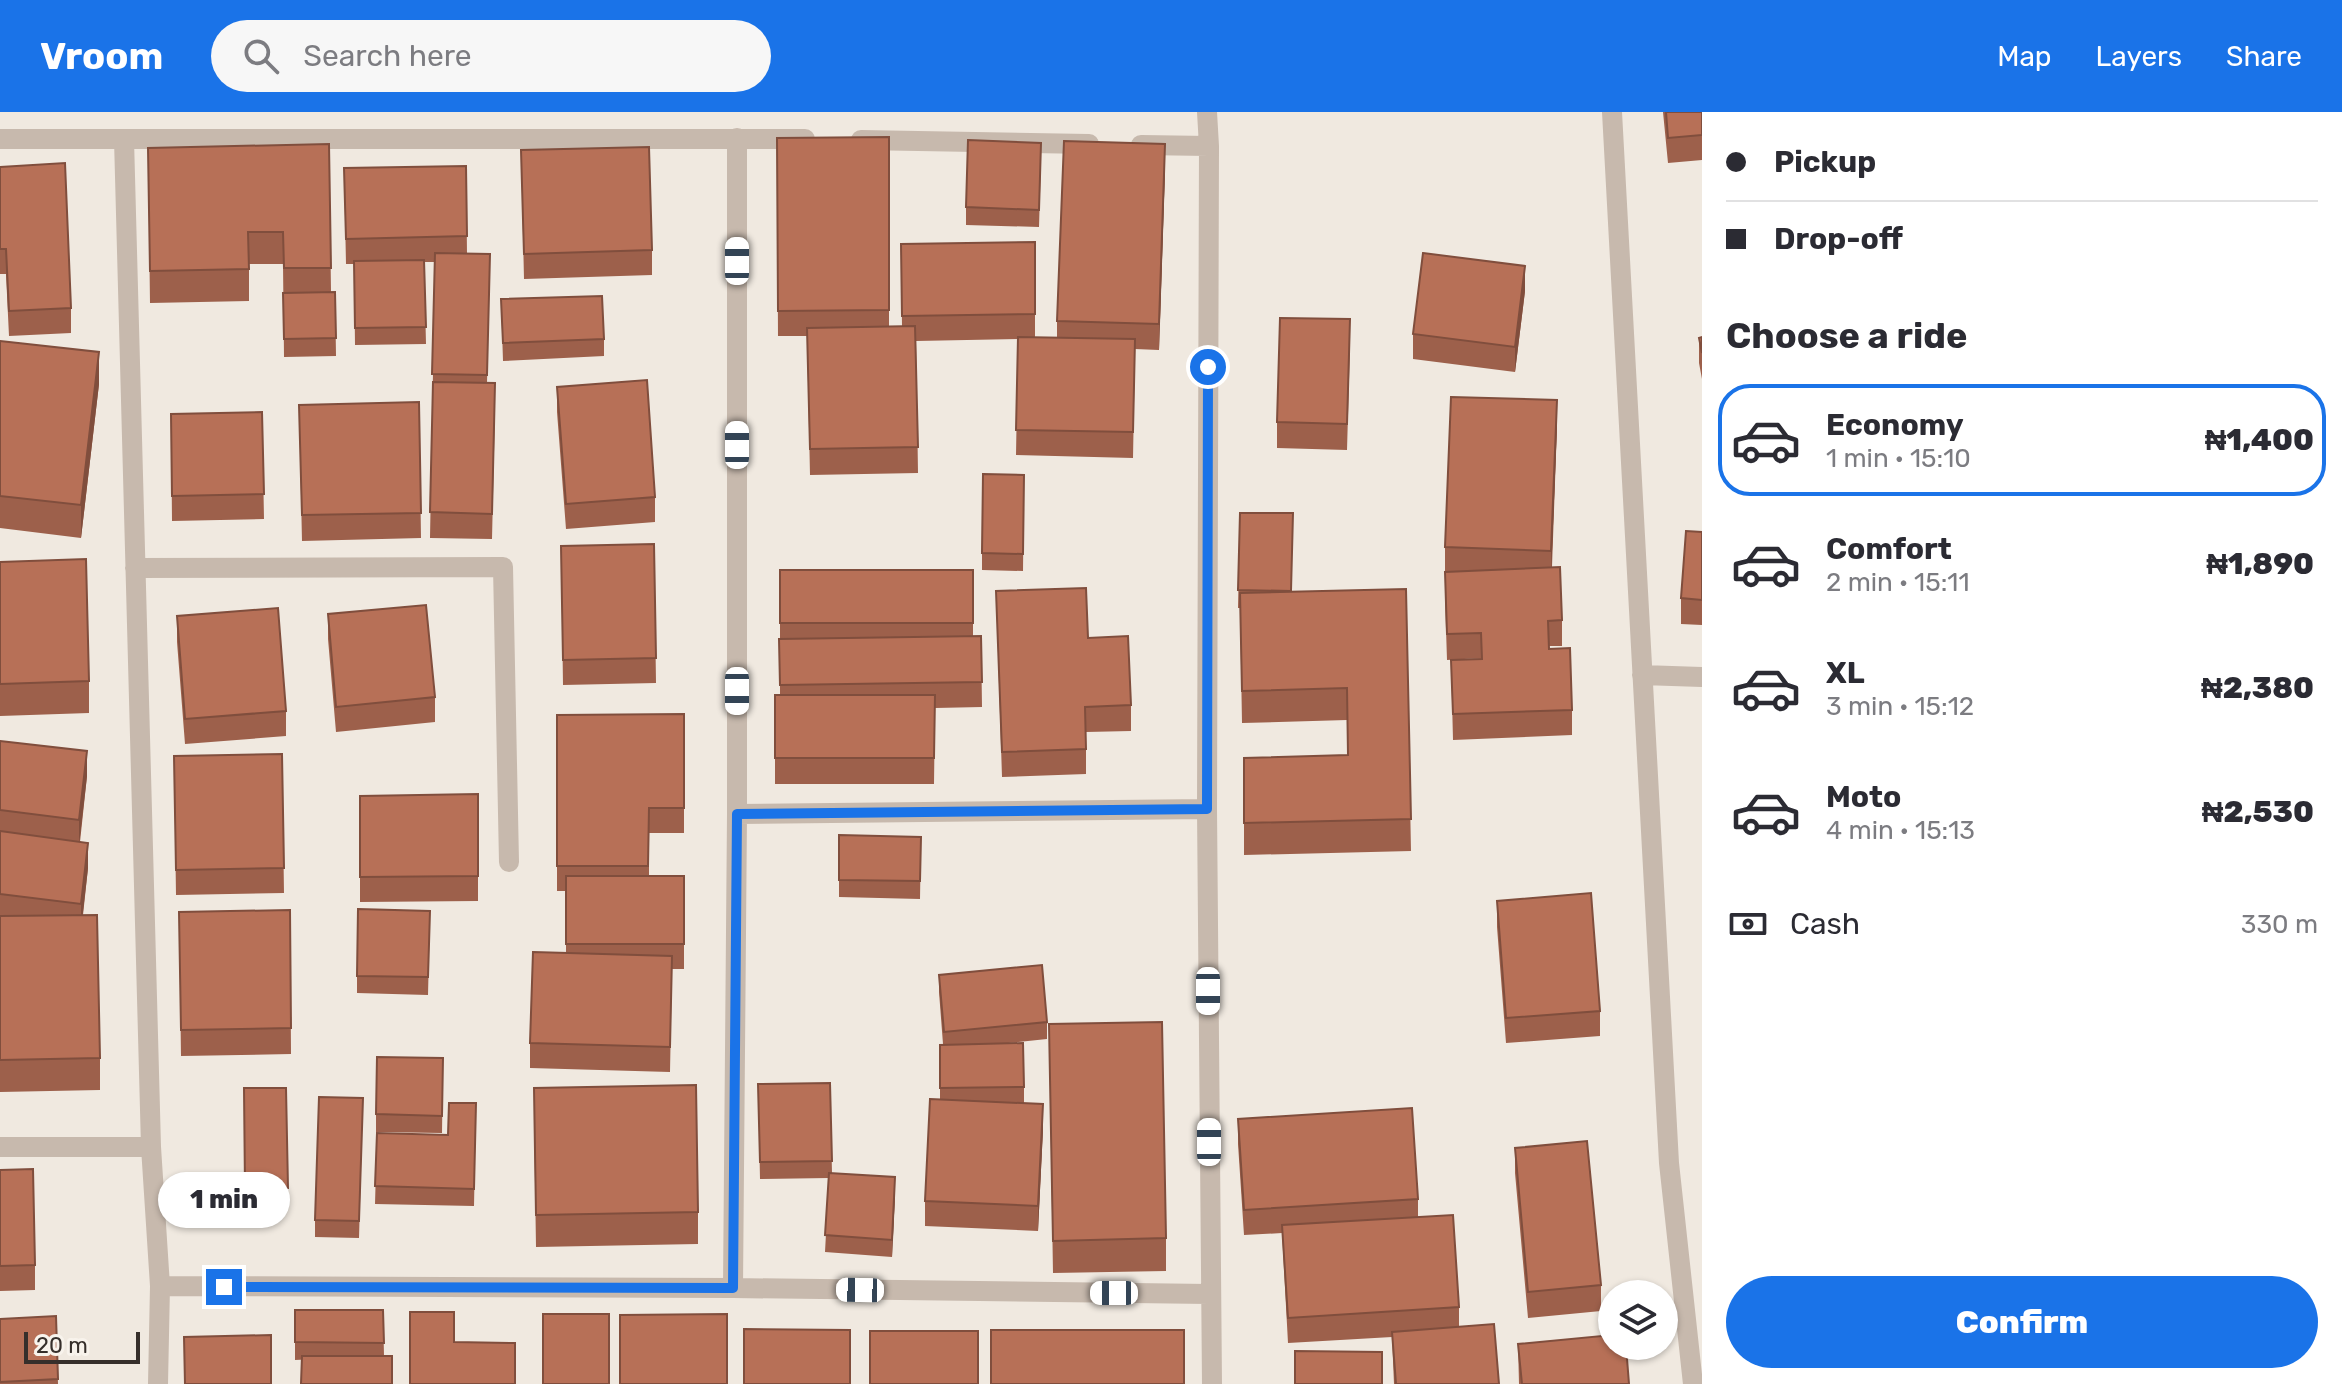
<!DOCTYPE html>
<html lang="en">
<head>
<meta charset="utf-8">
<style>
	:root { --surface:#fff; --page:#f7f7f7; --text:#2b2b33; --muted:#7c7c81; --line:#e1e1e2; --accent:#1a73e8 }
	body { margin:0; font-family:Rubik,sans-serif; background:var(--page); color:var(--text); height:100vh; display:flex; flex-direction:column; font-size:30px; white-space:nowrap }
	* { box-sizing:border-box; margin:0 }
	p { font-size:26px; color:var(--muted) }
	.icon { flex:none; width:44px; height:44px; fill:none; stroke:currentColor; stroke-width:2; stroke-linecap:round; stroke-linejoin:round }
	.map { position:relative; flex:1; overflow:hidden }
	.details { display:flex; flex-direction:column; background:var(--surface); width:640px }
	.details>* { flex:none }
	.top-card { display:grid; align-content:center; height:176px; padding:0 24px; background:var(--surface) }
	.buttons { position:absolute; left:1598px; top:1168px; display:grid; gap:16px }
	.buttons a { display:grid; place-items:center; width:80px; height:80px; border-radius:50%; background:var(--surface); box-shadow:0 2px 6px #0004; font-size:40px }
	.scale { position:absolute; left:24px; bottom:20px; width:116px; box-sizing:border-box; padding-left:8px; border:4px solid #362f2b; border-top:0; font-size:22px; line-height:28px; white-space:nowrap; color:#362f2b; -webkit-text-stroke:6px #f8f3ec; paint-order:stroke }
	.end { position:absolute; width:36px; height:36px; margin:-18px; border:10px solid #1a73e8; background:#fff; box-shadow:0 0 0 4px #fff }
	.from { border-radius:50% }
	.bubble { position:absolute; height:56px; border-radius:28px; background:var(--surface); box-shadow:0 2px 6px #0004; font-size:26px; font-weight:800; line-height:56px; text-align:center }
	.car { position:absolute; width:24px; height:48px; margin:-24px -12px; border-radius:10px; box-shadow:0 0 6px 2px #0007; background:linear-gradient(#fff 24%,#345 0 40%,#fff 0 76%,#345 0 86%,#fff 0) }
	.top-card b { display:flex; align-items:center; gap:28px; height:76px; font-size:30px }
	.top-card b+b { border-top:2px solid var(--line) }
	.top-card i { width:20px; height:20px; background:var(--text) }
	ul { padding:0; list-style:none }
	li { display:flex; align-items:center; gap:24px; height:112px; margin:0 16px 12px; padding:0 8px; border:4px solid transparent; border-radius:32px }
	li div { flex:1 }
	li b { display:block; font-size:30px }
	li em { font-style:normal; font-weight:800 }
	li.active { border-color:var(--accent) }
	li>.icon { width:72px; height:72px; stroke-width:1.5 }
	h2 { padding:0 24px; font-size:36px; line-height:96px }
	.pay { display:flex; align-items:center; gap:20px; height:88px; padding:0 24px; font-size:30px }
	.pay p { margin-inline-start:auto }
	.primary-button { display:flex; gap:16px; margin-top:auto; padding:16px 24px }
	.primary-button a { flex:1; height:92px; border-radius:48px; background:var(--accent); color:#fff; font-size:32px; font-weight:800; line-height:92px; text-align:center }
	header { display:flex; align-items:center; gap:48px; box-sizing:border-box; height:112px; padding:0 40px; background:var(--accent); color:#fff }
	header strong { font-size:38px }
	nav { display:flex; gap:44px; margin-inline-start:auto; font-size:28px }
	.search { width:560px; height:72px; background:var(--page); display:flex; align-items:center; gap:20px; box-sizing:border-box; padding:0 28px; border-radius:44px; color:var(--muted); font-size:30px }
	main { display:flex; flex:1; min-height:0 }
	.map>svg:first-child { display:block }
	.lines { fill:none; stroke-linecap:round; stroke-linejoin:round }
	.street { stroke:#c7b9ad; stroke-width:20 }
	.wall { fill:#9d604b }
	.shaded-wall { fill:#804e3d }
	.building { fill:#b77057; stroke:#804e3d; stroke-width:2 }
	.route { stroke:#1a73e8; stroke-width:10 }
</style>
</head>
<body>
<header>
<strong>Vroom</strong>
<div class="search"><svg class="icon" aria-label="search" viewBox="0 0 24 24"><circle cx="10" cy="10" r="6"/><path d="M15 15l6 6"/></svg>Search here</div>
<nav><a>Map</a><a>Layers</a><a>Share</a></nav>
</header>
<main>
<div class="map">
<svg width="1702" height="1272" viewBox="0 0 1702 1272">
	<rect width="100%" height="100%" fill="#f0e9e0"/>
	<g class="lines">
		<!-- street -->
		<path class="street" d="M1207 0 1209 34 1207 697 1212 1272
			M1612 0 1669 1051 1693 1272
			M0 27H805
			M124 27 151 1035 160 1174 158 1272
			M861 28 1089 32
			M1141 33 1209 34
			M135 456 503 455 509 750
			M1642 563 1702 565
			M737 702 1207 697
			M0 1035H151
			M160 1174 733 1176 1209 1182
			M733 1176 737 702V26"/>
	</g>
	<!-- wall -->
	<path class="wall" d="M1663 0H1702V48L1668 51Z
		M889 25V214H902L901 132 1035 130V225L1057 226V209L1165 57 1159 238 1135 237 1133 346 1016 343 1018 227 916 229 918 361 810 363 807 224H778L777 26Z
		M329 32 331 180H335L336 244 284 245 283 152H249V189L150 191 148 36Z
		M521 38 652 138V163L524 167Z
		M1041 48 1039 115 966 113V95Z
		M466 54 467 142H490L487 271 495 297 492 427 430 426 435 150H424L426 232 355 233 354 152H346L344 56Z
		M0 55 71 196V221L9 224 6 162H0Z
		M1525 179 1515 260 1413 247V222Z
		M501 187 604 227V244L503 249Z
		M1702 225V267L1699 251V226Z
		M0 229 99 272 81 426 0 416Z
		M1350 233 1347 338 1277 336V310Z
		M557 275 655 385V410L566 417 557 300Z
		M419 290 421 426 302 429 299 293Z
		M262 300 264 407 172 409 171 302Z
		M1557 314 1552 455 1562 508V534H1548L1549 537 1572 598V623L1453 628 1451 548 1481 546 1447 548 1445 486V435Z
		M1024 363 1023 459 982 458V441Z
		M1240 401 1292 480 1406 477 1411 739 1244 743V646L1347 643V608L1242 611 1240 496H1238Z
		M1702 420V513L1681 512V486Z
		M654 432 656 571 563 573 561 434Z
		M0 450 89 569V601L0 604Z
		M780 458H973V524H981L982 595 935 596 934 672H775V583H780Z
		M996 479 1088 526 1131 593V619L1086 620V662L1002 665Z
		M328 502 435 585V610L336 620 328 527Z
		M177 504 286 599V624L185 632 177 530Z
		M684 602V721H649V764H684V857H672L670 960 530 956V931L566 841V779H557V603Z
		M0 629 87 664 80 730 88 756 83 803 100 946V978L0 980Z
		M282 642 284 781 176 783 174 644Z
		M478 682V789L360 790V684Z
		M839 723 921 725 920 787 839 785Z
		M1497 789 1600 899V924L1506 931 1497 815Z
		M290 798 291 942 181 944 179 800Z
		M430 799 428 883 357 881V864Z
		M939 863 1047 910V927L998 932 1024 975V991L1043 1017 1038 1119 925 1114V1089L940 988V933L943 932 939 880Z
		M1049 912 1166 1126V1159L1053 1161Z
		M443 946 442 1021 376 1020V1002Z
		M830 971 832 1061 895 1082 892 1145 825 1140 829 1066 760 1067 758 972Z
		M244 976H286L288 1093 245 1094Z
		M363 986 359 1126 315 1125V1108Z
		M476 991 474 1094 375 1092 377 1021 448 1023Z
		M1238 1007 1418 1087V1105L1459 1195V1214L1499 1272H1394L1392 1225 1288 1231 1282 1121 1244 1123 1238 1032Z
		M534 1008 698 1100V1132L536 1135Z
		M1515 1036 1601 1173V1199L1528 1206 1515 1061Z
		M0 1058 35 1153V1178L0 1179Z
		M295 1198H383L384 1244 295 1248Z
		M56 1204 58 1272H0V1207Z
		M1518 1232 1629 1272H1519Z"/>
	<!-- shaded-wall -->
	<path class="shaded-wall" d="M1165 32V57L1159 238V212Z
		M1525 154V179L1515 260V235Z
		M99 240V272L81 426V393Z
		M1557 288V314L1551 464V439Z
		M87 639V664L79 733V708Z
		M88 731V756L81 817V792Z
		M1043 992V1017L1038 1119V1094Z
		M895 1065V1082L892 1145V1128Z"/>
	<!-- building -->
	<path class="building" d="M1666 0H1702V23L1668 26Z
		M889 25V198L778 199 777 26Z
		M968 28 1041 31 1039 98 966 95Z
		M1064 29 1165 32 1159 212 1057 209Z
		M329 32 331 156H284L283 120H248L249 157 150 159 148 36Z
		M649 35 652 138 524 142 521 38Z
		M65 51 71 196 9 199 6 137H0V55Z
		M466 54 467 124 346 127 344 56Z
		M1035 130V202L902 204 901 132Z
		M435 141 490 142 487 263 432 262Z
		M1423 141 1525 154 1515 235 1413 222Z
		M424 148 426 215 355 216 354 149Z
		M335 180 336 226 284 227 283 181Z
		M602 184 604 227 503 231 501 187Z
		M1280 206 1350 207 1347 312 1277 310Z
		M915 214 918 335 810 337 807 216Z
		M1018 225 1135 227 1133 320 1016 318Z
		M1702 225V241L1699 226Z
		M0 229 99 240 81 393 0 384Z
		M647 268 655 385 566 392 557 275Z
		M433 270 495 271 492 402 430 400Z
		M1451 285 1557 288 1551 439 1445 435Z
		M419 290 421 401 302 403 299 293Z
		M262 300 264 382 172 384 171 302Z
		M983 362 1024 363 1023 442 982 441Z
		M1240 401H1293L1291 479 1238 478Z
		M1686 419 1702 420V488L1681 486Z
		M654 432 656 546 563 548 561 434Z
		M86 447 89 569 0 572V450Z
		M1560 455 1562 508 1548 509 1549 537 1570 536 1572 598 1453 602 1451 548 1482 547 1481 521 1447 522 1445 460Z
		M780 458H973V511H780Z
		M1086 476 1088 526 1128 524 1131 593 1085 595 1086 637 1002 640 996 479Z
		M1406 477 1411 707 1244 711V646L1348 643 1347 576 1242 579 1240 481Z
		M426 493 435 585 336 595 328 502Z
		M278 496 286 599 185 607 177 504Z
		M981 524 982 570 780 573 779 527Z
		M775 583H935L934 646H775Z
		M684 602V696H649L648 754H557V603Z
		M0 629 87 639 79 708 0 698Z
		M282 642 284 756 176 758 174 644Z
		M478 682V764L360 765V684Z
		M0 719 88 731 81 792 0 782Z
		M839 723 921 725 920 769 839 768Z
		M566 764H684V832H566Z
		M1591 781 1600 899 1506 906 1497 789Z
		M358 797 430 799 428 865 357 864Z
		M290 798 291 916 181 918 179 800Z
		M97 803 100 946 0 948V804Z
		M533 840 672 844 670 935 530 931Z
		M1042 853 1047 910 944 920 939 863Z
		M1162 910 1166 1126 1053 1129 1049 912Z
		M1023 931 1024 975 940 976V933Z
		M377 945 443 946 442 1004 376 1002Z
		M830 971 832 1049 760 1050 758 972Z
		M696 973 698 1100 536 1103 534 976Z
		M244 976H286L288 1076H245Z
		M319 985 363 986 359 1109 315 1108Z
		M930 987 1043 992 1038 1094 925 1089Z
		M449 991H476L474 1077 375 1074 377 1021 448 1023Z
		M1412 996 1418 1087 1244 1098 1238 1007Z
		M1587 1029 1601 1173 1528 1180 1515 1036Z
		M33 1057 35 1153 0 1154V1058Z
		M829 1061 895 1065 892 1128 825 1123Z
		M1453 1103 1459 1195 1288 1206 1282 1113Z
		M295 1198H383L384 1231 295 1230Z
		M410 1200H454V1230L515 1231V1272H410Z
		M543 1202H609V1272H543Z
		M727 1202V1272H620V1203Z
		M56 1204 58 1267 0 1270V1207Z
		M1494 1212 1499 1272H1396L1392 1220Z
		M744 1217 850 1218V1272H744Z
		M991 1218H1184V1272H991Z
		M870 1219H978V1272H870Z
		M271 1223V1272H185L184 1225Z
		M1612 1223V1234H1626L1629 1272H1522L1518 1232Z
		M1295 1239 1382 1240V1272H1295Z
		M302 1244H392V1272H301Z"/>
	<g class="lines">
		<!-- route -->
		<path class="route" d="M224 1175 733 1176 737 702 1207 697 1208 255"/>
	</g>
</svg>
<div class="buttons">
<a><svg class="icon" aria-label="layers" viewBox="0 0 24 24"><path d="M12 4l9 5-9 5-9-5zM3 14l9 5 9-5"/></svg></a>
</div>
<div class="scale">20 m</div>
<i class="end from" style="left:1208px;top:255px"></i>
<i class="end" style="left:224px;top:1175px"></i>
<div class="bubble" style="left:158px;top:1060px;width:132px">1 min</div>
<i class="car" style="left:737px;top:149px;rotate:0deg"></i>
<i class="car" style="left:737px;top:333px;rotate:0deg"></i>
<i class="car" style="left:737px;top:579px;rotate:180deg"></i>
<i class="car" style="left:1208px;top:879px;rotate:180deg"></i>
<i class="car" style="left:1209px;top:1030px;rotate:0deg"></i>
<i class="car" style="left:860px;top:1178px;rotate:271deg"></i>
<i class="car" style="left:1114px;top:1181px;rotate:270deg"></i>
</div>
<section class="details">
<div class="top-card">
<b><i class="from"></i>Pickup</b>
<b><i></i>Drop-off</b>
</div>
<h2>Choose a ride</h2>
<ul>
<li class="active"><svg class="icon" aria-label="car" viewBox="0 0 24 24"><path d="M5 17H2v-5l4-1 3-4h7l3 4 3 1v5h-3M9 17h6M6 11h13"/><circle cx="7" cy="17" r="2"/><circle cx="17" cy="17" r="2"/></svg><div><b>Economy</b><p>1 min · 15:10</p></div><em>₦1,400</em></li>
<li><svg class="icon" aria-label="car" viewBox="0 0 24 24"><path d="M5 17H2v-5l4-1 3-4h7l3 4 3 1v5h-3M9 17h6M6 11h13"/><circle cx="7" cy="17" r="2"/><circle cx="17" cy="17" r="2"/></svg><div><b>Comfort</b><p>2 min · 15:11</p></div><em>₦1,890</em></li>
<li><svg class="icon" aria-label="car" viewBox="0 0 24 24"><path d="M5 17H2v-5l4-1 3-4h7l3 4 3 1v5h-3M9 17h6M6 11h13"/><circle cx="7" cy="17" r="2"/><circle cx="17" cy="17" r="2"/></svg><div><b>XL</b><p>3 min · 15:12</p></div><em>₦2,380</em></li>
<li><svg class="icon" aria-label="car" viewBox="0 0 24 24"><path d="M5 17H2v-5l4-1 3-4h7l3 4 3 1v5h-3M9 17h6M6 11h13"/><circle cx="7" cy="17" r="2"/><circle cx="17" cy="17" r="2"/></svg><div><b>Moto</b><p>4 min · 15:13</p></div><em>₦2,530</em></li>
</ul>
<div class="pay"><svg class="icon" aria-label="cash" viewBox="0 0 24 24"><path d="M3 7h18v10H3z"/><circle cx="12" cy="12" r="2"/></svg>Cash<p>330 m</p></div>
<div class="primary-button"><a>Confirm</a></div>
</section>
</main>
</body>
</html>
